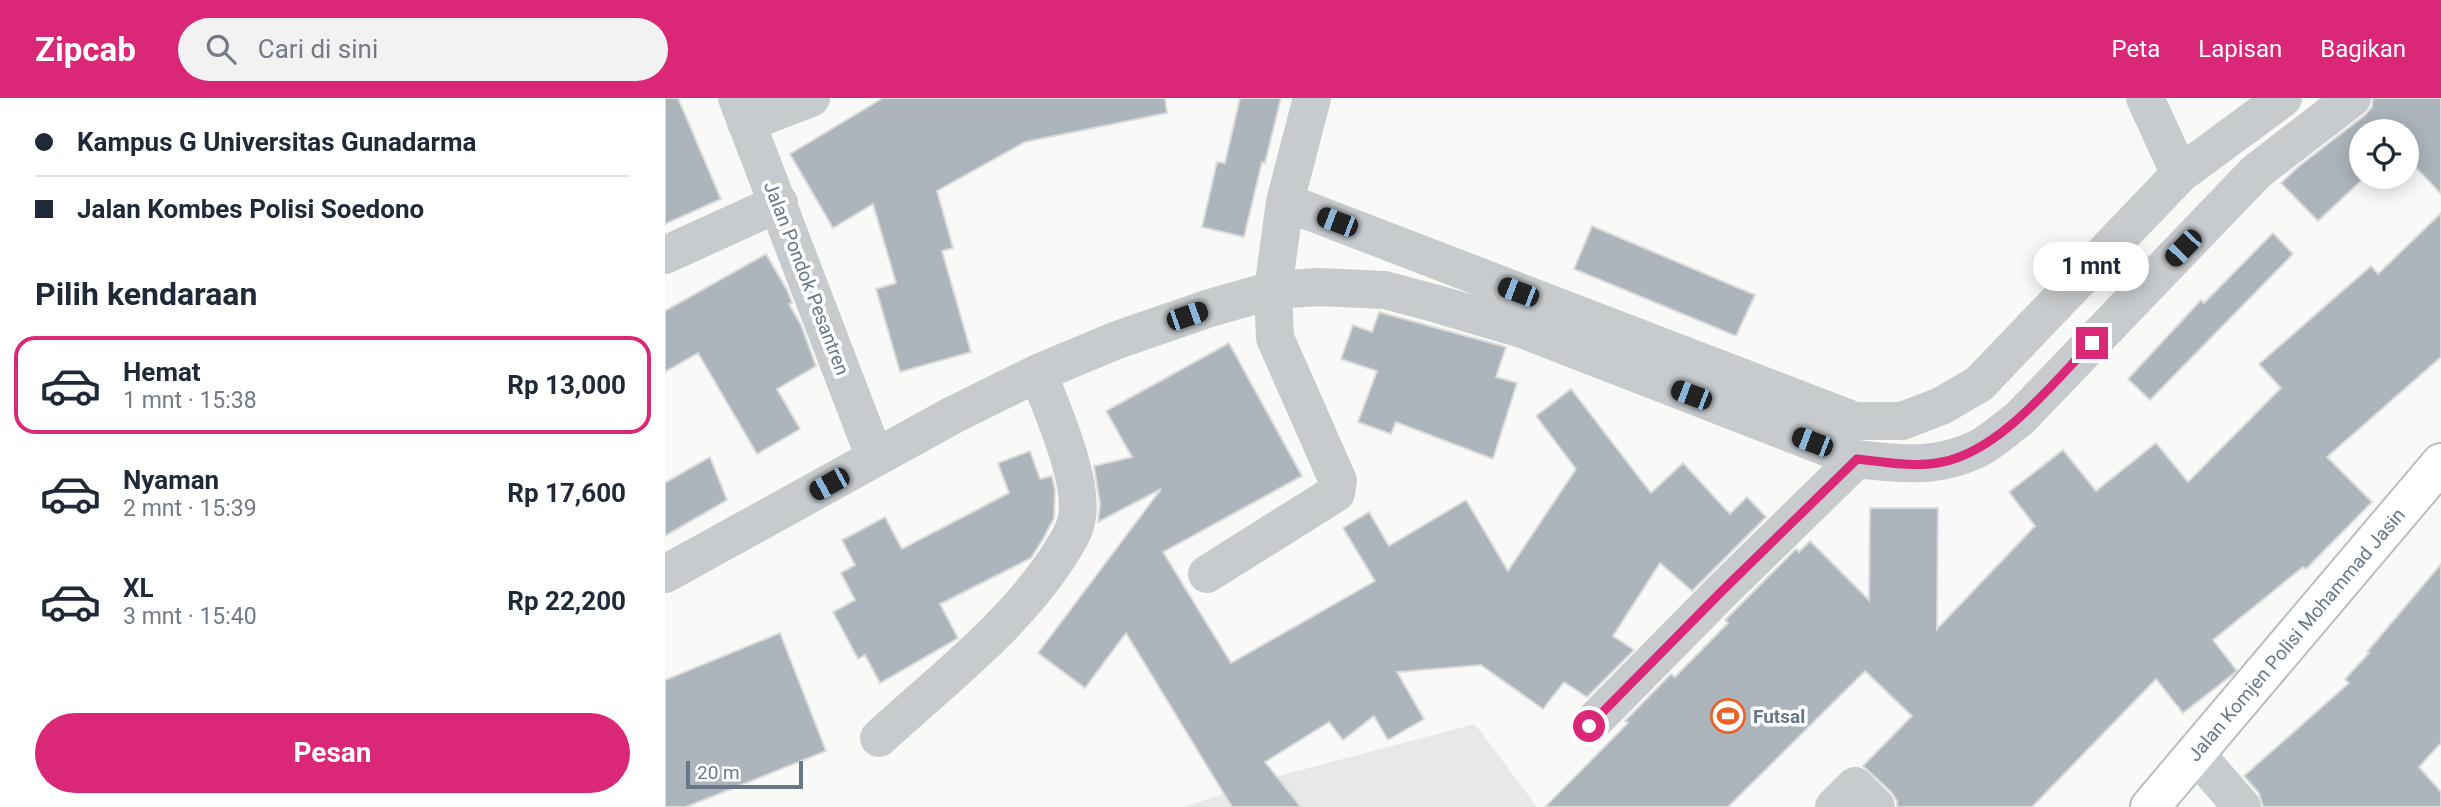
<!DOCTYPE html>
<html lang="id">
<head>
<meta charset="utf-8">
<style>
	:root { --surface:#fff; --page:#f2f2f3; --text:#1f2937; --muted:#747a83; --line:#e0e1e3; --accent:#db2777 }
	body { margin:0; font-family:Roboto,sans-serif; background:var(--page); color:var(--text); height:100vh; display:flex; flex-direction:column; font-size:26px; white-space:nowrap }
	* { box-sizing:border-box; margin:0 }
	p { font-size:23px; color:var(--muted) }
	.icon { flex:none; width:38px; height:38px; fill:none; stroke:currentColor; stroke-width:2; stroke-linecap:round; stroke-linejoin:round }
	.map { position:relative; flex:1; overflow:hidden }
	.sheet { display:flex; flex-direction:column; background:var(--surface); width:665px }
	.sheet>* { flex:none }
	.top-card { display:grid; align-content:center; height:154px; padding:0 35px; background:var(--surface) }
	.controls { position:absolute; left:1684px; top:21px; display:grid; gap:14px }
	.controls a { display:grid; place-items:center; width:70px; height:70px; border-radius:50%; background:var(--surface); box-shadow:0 4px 18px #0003; font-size:35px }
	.scale { position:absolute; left:21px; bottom:18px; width:117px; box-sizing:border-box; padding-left:7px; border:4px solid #677889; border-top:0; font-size:19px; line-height:24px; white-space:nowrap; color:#677889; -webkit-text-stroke:5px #fff; paint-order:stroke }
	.end { position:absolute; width:32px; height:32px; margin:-16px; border:9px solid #db2777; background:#fff; box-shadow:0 0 0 4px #fff }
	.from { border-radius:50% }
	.bubble { position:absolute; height:49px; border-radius:24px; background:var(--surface); box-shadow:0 4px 18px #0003; font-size:23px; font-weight:700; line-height:49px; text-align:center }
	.car { position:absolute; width:21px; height:42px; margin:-21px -10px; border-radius:9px; box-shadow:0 0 5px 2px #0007; background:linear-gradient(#222 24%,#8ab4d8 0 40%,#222 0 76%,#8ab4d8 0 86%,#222 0) }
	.top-card b { display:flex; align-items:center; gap:24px; height:66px; font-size:26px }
	.top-card b+b { border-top:2px solid var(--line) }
	.top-card i { width:18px; height:18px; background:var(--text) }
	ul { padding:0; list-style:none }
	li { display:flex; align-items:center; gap:21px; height:98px; margin:0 14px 10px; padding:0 21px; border:4px solid transparent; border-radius:21px }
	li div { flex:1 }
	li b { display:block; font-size:26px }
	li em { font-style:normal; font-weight:700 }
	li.on { border-color:var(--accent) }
	li>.icon { width:63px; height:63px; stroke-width:1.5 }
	h2 { padding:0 35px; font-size:32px; line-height:84px }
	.primary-button { display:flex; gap:14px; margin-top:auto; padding:14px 35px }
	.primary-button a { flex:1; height:80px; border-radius:42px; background:var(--accent); color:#fff; font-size:28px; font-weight:700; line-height:80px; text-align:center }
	header { display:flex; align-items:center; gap:42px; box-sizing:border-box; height:98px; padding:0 35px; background:var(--accent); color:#fff }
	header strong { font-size:33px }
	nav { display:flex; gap:38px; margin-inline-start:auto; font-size:24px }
	.search { width:490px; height:63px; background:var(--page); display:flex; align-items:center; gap:18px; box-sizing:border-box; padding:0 24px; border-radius:38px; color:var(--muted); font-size:26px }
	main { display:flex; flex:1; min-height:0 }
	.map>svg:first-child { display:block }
	.built { fill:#e7e8e8 }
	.building { fill:#adb5bc; stroke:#dbdbd9; stroke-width:2 }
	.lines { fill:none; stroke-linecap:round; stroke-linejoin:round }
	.major-casing { stroke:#babec2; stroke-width:42 }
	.minor { stroke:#c7cbce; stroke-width:38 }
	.major { stroke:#fff; stroke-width:38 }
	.route { stroke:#db2777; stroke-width:9 }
	.labels { text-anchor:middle; stroke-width:7; stroke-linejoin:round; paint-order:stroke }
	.street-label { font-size:19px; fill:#677889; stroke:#fff }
	.poi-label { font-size:19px; font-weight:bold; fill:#677889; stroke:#fff; text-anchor:start }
</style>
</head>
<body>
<header>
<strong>Zipcab</strong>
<div class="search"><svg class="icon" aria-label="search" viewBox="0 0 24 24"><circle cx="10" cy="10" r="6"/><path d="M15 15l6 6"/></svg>Cari di sini</div>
<nav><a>Peta</a><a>Lapisan</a><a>Bagikan</a></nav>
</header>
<main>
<section class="sheet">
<div class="top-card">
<b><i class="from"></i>Kampus G Universitas Gunadarma</b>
<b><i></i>Jalan Kombes Polisi Soedono</b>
</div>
<h2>Pilih kendaraan</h2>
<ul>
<li class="on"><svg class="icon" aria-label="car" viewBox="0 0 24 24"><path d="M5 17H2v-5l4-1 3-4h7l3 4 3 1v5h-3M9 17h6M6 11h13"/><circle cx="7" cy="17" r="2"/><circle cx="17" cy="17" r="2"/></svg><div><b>Hemat</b><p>1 mnt · 15:38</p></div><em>Rp 13,000</em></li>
<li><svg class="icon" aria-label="car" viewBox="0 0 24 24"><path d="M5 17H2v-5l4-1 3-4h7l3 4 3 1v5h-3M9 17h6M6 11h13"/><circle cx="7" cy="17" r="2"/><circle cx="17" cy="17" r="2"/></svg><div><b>Nyaman</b><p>2 mnt · 15:39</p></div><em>Rp 17,600</em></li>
<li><svg class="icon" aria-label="car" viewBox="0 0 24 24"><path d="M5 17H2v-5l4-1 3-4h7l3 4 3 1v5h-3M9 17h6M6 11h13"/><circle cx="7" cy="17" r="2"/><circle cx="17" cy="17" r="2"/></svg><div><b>XL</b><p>3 mnt · 15:40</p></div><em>Rp 22,200</em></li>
</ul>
<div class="primary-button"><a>Pesan</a></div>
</section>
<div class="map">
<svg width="1776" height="709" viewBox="0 0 1776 709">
	<rect width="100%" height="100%" fill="#f9f9f7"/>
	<!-- built -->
	<path class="built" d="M810 626 872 709H519L606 680Z"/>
	<!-- building -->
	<path class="building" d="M0 0H13L56 101 0 126Z
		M218 0H500L502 15 360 44 272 93 288 150 277 153 306 254 235 274 211 191 231 185 208 106 168 130 125 56Z
		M575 0H616L600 65 597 64 579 139 537 129 552 64 560 65Z
		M1708 0H1776V96L1741 59V33H1696V79H1700L1653 123 1616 85 1633 69 1700 17 1707 9Z
		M1776 115V259L1662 359 1707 404 1641 471 1638 469 1548 542 1572 573 1518 615 1491 581 1367 709H1232V703L1226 694 1198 668 1247 618 1200 573 1063 709H880L963 625 960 623 1006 576 1010 579 1063 525 1060 522 1131 451 1134 454 1145 443 1204 502 1205 410H1273L1272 531 1370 428 1344 394 1398 352 1431 393 1491 345 1523 384 1616 290 1594 266 1706 168 1713 176Z
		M927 128 1090 197 1071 238 909 171Z
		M1608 135 1628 156 1485 302 1463 281 1536 202 1539 205Z
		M101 156 122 192 127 205 124 206 136 227 151 268 112 291 135 331 92 356 33 255 0 274V213Z
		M714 214 841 249 831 279 852 285 828 361 731 324 726 336 693 324 712 273 676 261 688 227 707 234Z
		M564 245 637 378 498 454 566 565 710 483 678 430 704 414 724 448 801 402 843 473 911 371 871 318 906 291 986 395 1018 365 1065 416 1082 399 1101 419 1027 493 995 465 948 538 969 552 922 599 899 584 878 611 816 567 732 574 759 621 723 642 709 618 678 642 664 624 600 664 636 709H567L461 535 420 590 373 555 496 391 433 424 435 406 429 368 467 359 441 313Z
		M365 353 375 381 387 378 390 393 389 420 378 441 366 460 275 506 293 540 215 585 200 557 193 561 168 514 190 502 176 475 190 467 177 442 220 419 237 451 344 395 333 365Z
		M45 359 62 402 0 438V385Z
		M1776 466V645L1754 669 1776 694V709H1598L1594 695 1579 678 1684 585 1680 581 1704 555 1702 554Z
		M115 535 161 653 21 709H0V582Z"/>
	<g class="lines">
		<!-- major casing -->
		<g class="major-casing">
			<g id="major">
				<path id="s1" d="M1485 709 1776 365"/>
			</g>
		</g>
		<!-- minor -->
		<path class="minor" d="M72 0 210 360
			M1480 0 1515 76
			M81 25 146 0
			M620 104 1190 323H1237L1276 308 1314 286 1515 76 1618 0
			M0 157 114 105
			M0 476 288 317 373 275 452 242 545 210 608 192 654 189 720 192 772 206 857 231 1192 361C1235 366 1273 371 1314 350 1328 343 1341 330 1354 321L1591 74 1687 0
			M542 476 671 395 673 383 610 240 608 192 620 104 647 0
			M924 628 1057 493 1192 361
			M214 640C275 584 345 531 391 462 398 451 408 437 411 424 421 386 387 312 373 275
			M1531 656 1577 709
			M1169 709 1190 688 1211 709"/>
		<!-- major -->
		<use href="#major" class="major"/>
	</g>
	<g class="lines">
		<!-- route -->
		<path class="route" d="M924 628 1057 493 1192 361C1219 364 1250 370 1277 364 1335 353 1388 285 1427 245"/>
	</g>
	<!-- icons -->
	<defs>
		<g id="stadium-ring" transform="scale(1.75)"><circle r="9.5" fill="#fff" stroke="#eb6025" stroke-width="1.5"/><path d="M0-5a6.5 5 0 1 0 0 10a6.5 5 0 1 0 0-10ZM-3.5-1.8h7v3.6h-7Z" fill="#eb6025"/></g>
	</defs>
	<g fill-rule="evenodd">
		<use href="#stadium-ring" x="1063" y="618"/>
	</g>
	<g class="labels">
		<!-- street labels -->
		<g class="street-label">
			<text transform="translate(142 180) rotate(69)" y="7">Jalan Pondok Pesantren</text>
			<text dy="7" stroke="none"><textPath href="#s1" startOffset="226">Jalan Komjen Polisi Mohammad Jasin</textPath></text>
		</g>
		<!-- poi labels -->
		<g class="poi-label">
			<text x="1088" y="625">Futsal</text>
		</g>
	</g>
</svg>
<div class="controls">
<a><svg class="icon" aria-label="locate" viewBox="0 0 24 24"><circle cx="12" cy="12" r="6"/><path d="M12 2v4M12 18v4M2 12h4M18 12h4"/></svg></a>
</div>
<div class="scale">20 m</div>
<i class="end from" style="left:924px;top:628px"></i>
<i class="end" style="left:1427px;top:245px"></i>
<div class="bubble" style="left:1368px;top:144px;width:116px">1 mnt</div>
<i class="car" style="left:672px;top:124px;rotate:291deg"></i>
<i class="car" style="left:1518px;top:150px;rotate:224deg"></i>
<i class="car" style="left:853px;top:194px;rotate:291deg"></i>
<i class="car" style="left:522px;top:218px;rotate:71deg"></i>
<i class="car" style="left:1026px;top:297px;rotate:291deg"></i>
<i class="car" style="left:1147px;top:344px;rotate:291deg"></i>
<i class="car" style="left:164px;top:386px;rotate:241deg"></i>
</div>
</main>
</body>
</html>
